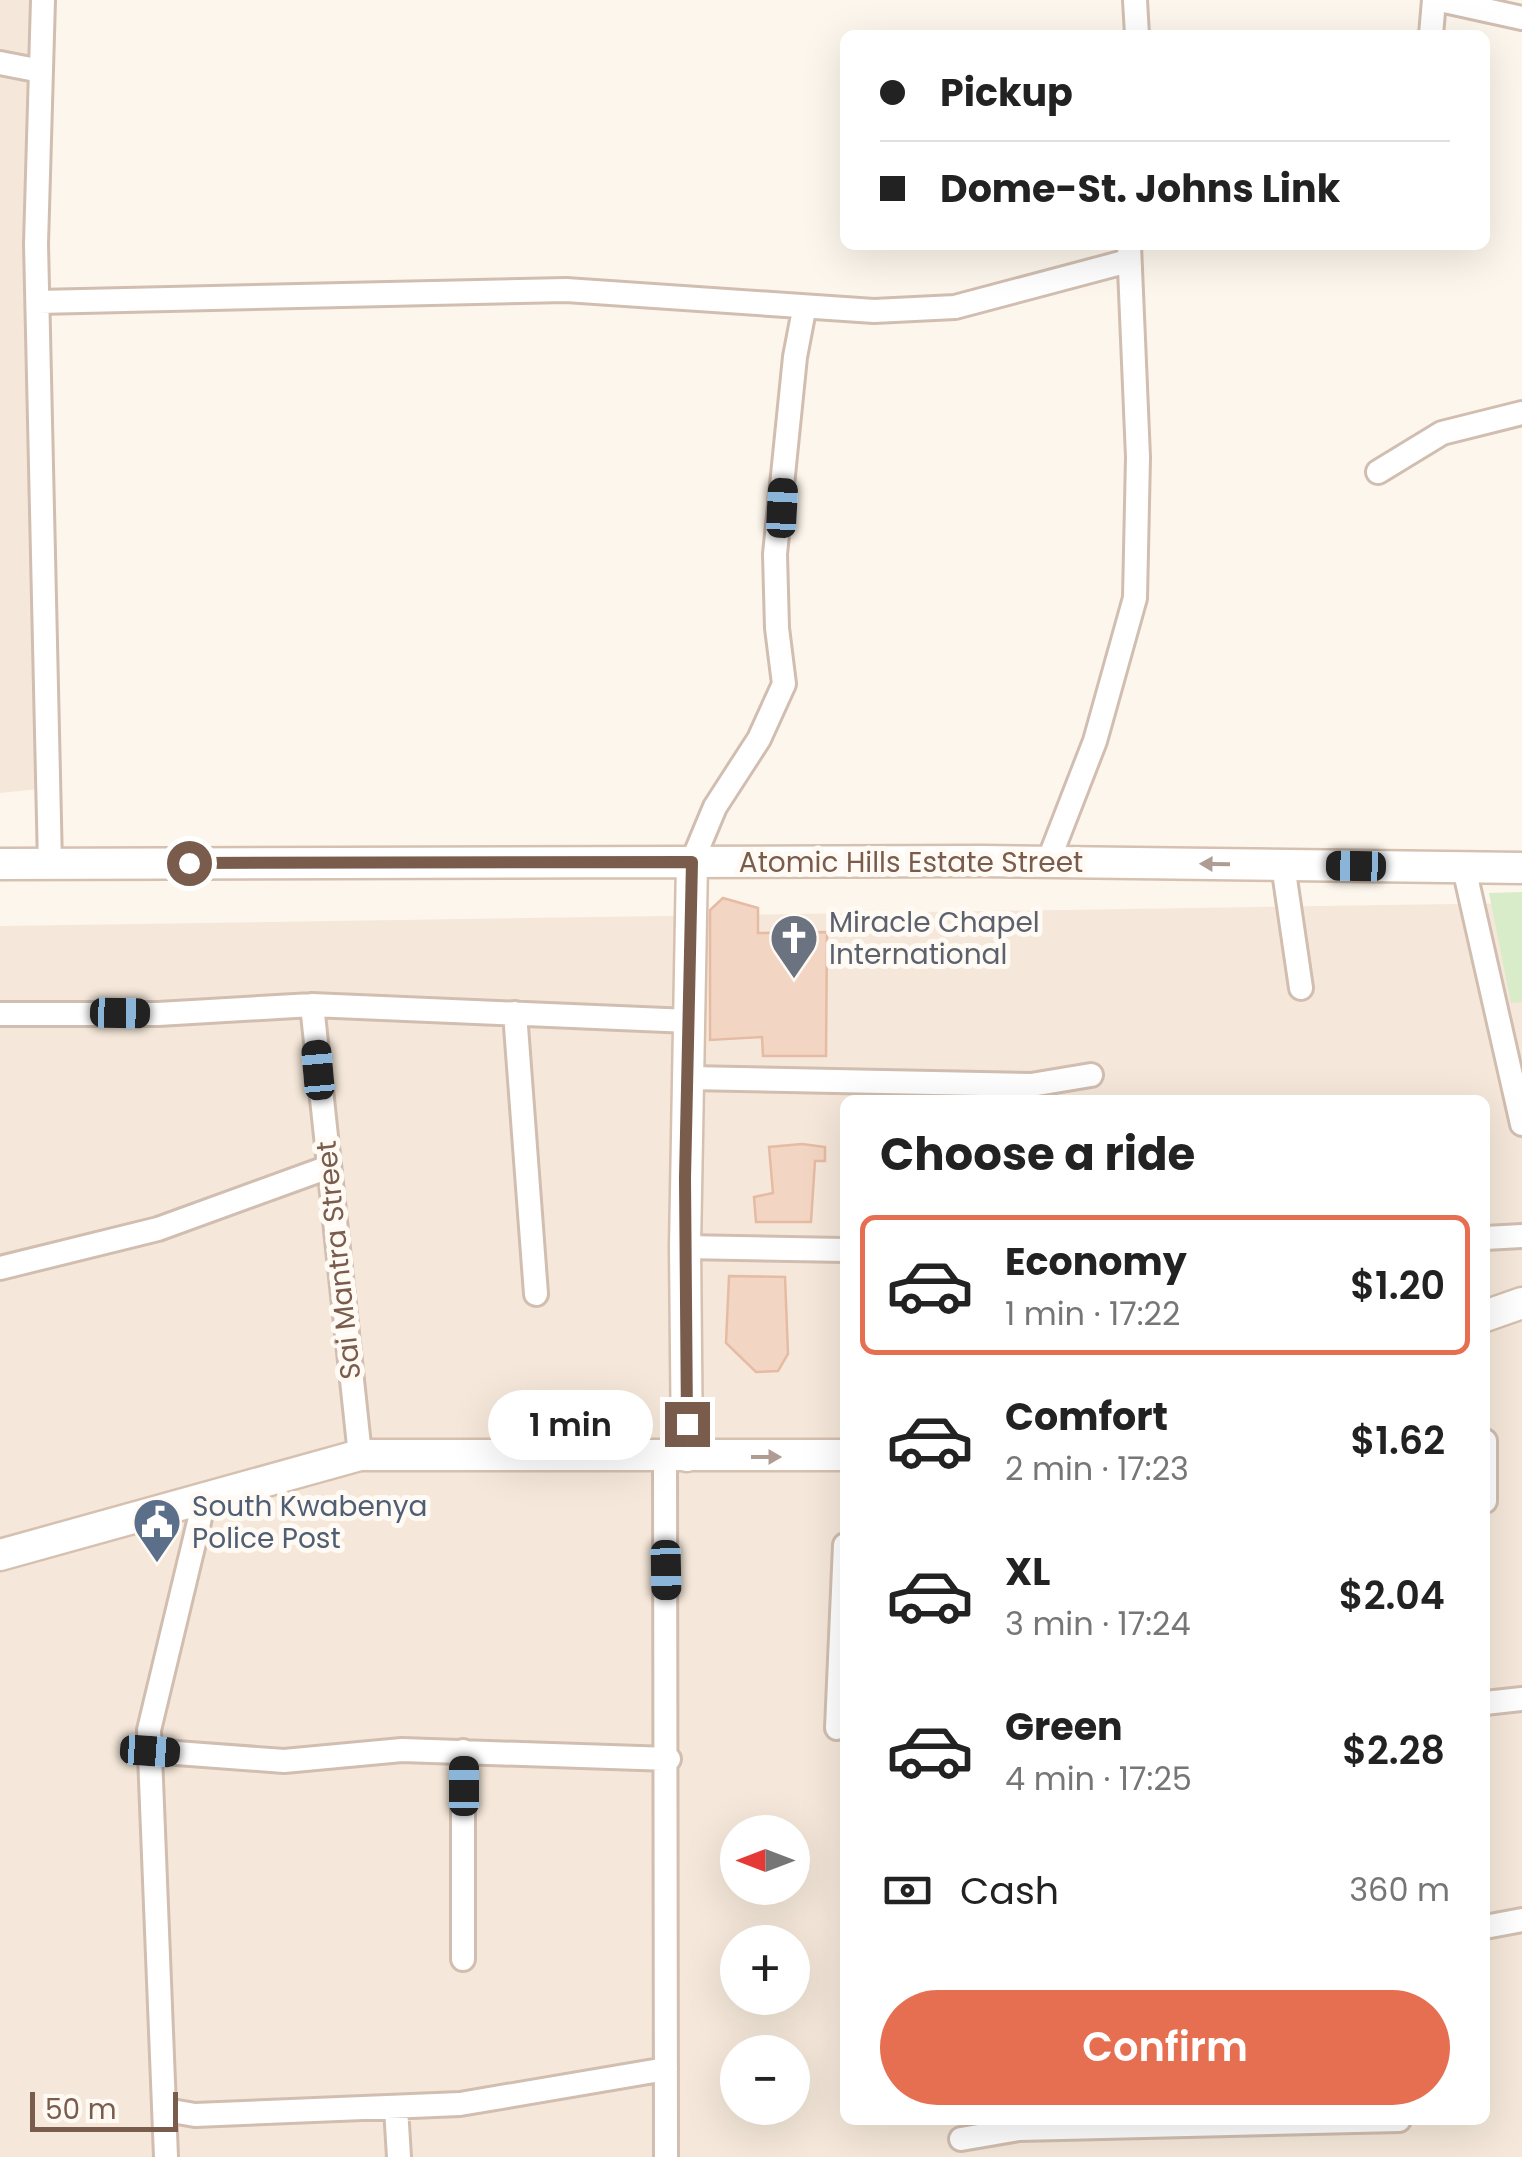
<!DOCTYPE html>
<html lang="en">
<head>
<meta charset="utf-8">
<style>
	:root { --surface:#fff; --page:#f2f2f2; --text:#222; --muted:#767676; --line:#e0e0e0; --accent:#e76f51 }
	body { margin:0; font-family:Poppins,sans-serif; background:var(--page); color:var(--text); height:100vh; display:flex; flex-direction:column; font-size:38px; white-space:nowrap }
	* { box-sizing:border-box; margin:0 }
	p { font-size:32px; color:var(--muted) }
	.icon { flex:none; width:55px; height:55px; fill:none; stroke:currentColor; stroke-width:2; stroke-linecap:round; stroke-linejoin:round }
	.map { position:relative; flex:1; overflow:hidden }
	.sheet { position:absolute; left:840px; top:1095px; width:650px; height:1030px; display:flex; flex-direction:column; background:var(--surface); border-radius:15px; box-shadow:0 10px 40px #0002 }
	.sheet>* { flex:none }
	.guide { position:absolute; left:840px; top:30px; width:650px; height:220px; border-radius:15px; box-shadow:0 10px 40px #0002; display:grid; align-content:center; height:220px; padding:0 40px; background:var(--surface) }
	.needle { width:65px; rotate:270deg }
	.buttons { position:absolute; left:720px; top:1815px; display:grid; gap:20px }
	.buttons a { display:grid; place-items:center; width:90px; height:90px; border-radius:50%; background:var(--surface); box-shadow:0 10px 40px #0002; font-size:50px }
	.scale { position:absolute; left:30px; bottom:25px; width:148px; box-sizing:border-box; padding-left:10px; border:5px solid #7a5c4d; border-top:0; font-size:28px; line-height:35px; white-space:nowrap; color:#7a5c4d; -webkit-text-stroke:8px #fffaf3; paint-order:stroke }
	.end { position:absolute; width:45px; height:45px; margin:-22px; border:12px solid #7a5c4d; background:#fff; box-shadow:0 0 0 5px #fff }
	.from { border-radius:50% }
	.bubble { position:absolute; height:70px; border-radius:35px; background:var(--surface); box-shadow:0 10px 40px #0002; font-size:32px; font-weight:600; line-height:70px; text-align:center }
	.car { position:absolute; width:30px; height:60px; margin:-30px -15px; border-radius:12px; box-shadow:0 0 8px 2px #0007; background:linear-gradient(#222 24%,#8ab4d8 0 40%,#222 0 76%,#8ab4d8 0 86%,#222 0) }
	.guide b { display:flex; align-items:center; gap:35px; height:95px; font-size:38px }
	.guide b+b { border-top:2px solid var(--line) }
	.guide i { width:25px; height:25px; background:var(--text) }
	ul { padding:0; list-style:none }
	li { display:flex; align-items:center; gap:30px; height:140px; margin:0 20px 15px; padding:0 20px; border:5px solid transparent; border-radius:15px }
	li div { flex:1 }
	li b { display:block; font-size:38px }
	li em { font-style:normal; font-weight:600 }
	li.on { border-color:var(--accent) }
	li>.icon { width:90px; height:90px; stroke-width:1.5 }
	h2 { padding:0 40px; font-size:45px; line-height:120px }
	.pay { display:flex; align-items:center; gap:25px; height:110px; padding:0 40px; font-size:38px }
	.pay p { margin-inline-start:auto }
	.cta { display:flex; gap:20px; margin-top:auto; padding:20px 40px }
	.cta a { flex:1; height:115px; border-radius:60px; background:var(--accent); color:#fff; font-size:40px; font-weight:600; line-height:115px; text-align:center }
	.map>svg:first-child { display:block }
	.residential { fill:#f5e8da; fill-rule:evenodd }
	.green { fill:#d8ecc9 }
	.building { fill:#f3d5c3; stroke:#e6bba3; stroke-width:2.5 }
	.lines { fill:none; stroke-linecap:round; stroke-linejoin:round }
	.street-casing { stroke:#d1beb0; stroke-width:28 }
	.secondary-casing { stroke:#d6c0b0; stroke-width:35 }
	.street { stroke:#fff; stroke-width:22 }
	.secondary { stroke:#fff; stroke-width:30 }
	.oneway { fill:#af9d94 }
	.route { stroke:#7a5c4d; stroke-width:12 }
	.labels { text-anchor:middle; stroke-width:10; stroke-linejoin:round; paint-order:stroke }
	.street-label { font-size:28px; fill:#7a5c4d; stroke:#fffaf3 }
	.worship-label { font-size:28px; fill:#5b616d; stroke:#fffaf3; text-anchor:start }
	.service-label { font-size:28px; fill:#4e5e75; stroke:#fffaf3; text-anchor:start }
</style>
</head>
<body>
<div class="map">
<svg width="1522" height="2157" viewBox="0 0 1522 2157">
	<rect width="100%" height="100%" fill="#fdf6ec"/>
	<!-- residential -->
	<path class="residential" d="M0 0H50L49 788 0 793Z
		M1522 903V2157H0V926ZM845 1100H1485V2120H845ZM738 1832H792V1888H738ZM738 1942H792V1998H738ZM738 2052H792V2108H738Z"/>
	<!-- green -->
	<path class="green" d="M1522 892V1002L1511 1003 1489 893Z"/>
	<!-- building -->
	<path class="building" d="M723 898 758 908V933L827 932 826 1056H763L762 1037 710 1040V910Z
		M802 1144 825 1147V1161H815L811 1222H756L754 1197 773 1193 769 1147Z
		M729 1276 785 1277 788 1354 778 1371 756 1372 726 1343Z"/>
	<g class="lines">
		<!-- street casing -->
		<g class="street-casing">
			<path id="street" d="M43 0 36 244 50 865
				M1135 0 1137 35
				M1440 0 1522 18
				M1431 35 1434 0
				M0 63 41 71
				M38 302 566 290 874 311 955 307 1128 261
				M1378 472 1442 433 1522 413
				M692 862 715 807 759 739 784 684 777 628 775 554 795 357 804 310
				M1048 862 1095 741 1135 598 1138 457 1129 245
				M1283 865 1301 988
				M1464 868 1522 1124
				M312 1005 360 1455
				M515 1013 536 1294
				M0 1014H158L312 1005 689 1021
				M689 1078 1031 1085 1091 1075
				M1485 1238 1522 1236
				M685 1247 845 1250
				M0 1268 158 1229 326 1168
				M1485 1441V1501
				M665 1457 666 2157
				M1485 1703 1522 1699
				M837 1728 845 1545
				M150 1751 284 1761 402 1750 669 1759
				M463 1751V1959
				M1485 1927 1522 1920
				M396 2108 399 2157
				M166 2110 195 2115 460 2104 666 2069
				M961 2139 1019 2129 1399 2120
				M166 2157 149 1730 205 1497"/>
		</g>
		<!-- secondary casing -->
		<g class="secondary-casing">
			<path id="secondary" d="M0 864 982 861 1522 868
				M1485 1316 1522 1303
				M687 1456 685 1247 692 862
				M0 1555 360 1455H845"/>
		</g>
		<!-- street -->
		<use href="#street" class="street"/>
		<!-- secondary -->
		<use href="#secondary" class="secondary"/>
	</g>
	<!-- one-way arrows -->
	<defs><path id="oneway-solid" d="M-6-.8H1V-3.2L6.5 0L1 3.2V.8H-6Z" transform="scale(2.5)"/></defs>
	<g class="oneway">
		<use href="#oneway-solid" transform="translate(1215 864) rotate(-179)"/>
		<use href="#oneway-solid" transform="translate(766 1457)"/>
	</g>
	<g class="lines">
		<!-- route -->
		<path class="route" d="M189 863 692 862 685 1178 687 1424"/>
	</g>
	<!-- icons -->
	<defs>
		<g id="church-pin" transform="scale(2.5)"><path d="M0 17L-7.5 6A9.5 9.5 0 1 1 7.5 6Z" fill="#6b7280" stroke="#fffaf3"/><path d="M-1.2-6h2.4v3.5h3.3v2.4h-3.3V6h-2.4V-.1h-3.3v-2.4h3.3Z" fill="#fff"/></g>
		<g id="civic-pin" transform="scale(2.5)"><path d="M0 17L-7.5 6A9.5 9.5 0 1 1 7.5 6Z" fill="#5c6f8a" stroke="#fffaf3"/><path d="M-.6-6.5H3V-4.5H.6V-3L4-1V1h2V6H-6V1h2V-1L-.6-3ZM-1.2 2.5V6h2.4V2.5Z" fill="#fff"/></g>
	</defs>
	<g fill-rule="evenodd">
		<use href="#church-pin" x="794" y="938"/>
		<use href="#civic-pin" x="157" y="1522"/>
	</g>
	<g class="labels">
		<!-- street labels -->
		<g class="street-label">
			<text x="911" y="872">Atomic Hills Estate Street</text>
			<text transform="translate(338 1260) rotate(-96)" y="10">Sai Mantra Street</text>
		</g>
		<!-- worship labels -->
		<g class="worship-label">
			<text x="829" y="932">Miracle Chapel<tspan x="829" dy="32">International</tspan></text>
		</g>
		<!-- service labels -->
		<g class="service-label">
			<text x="192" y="1516">South Kwabenya<tspan x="192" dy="32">Police Post</tspan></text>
		</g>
	</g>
</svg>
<div class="buttons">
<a><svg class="needle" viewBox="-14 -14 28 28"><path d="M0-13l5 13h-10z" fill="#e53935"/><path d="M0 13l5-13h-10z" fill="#767676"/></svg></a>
<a>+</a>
<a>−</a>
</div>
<div class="scale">50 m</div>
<i class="end from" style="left:189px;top:863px"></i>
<i class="end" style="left:687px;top:1424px"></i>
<div class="bubble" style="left:488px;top:1390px;width:165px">1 min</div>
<i class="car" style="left:782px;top:508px;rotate:3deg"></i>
<i class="car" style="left:1356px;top:866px;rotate:271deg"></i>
<i class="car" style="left:120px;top:1013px;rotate:91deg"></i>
<i class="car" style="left:318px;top:1070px;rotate:355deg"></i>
<i class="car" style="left:666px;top:1570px;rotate:179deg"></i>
<i class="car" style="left:150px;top:1751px;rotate:94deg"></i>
<i class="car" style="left:464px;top:1786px;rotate:0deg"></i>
<div class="guide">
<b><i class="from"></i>Pickup</b>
<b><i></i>Dome-St. Johns Link</b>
</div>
<section class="sheet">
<h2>Choose a ride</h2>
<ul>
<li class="on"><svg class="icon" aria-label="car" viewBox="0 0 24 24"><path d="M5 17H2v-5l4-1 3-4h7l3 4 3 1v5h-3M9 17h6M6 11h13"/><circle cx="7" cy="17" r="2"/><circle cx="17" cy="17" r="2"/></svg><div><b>Economy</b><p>1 min · 17:22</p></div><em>$1.20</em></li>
<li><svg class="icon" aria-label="car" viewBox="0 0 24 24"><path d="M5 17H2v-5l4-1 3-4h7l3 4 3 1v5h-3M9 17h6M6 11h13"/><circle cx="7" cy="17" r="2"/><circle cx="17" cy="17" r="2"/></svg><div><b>Comfort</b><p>2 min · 17:23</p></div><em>$1.62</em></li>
<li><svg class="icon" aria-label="car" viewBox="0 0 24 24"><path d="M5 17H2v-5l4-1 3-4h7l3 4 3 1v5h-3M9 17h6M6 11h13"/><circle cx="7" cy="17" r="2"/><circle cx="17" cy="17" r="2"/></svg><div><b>XL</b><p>3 min · 17:24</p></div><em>$2.04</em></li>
<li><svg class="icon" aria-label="car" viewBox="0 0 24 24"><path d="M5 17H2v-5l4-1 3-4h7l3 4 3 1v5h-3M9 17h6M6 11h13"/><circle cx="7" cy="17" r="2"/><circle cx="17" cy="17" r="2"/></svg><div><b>Green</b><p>4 min · 17:25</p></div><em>$2.28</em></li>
</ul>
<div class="pay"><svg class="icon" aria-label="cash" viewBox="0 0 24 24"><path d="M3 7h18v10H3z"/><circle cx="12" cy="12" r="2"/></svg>Cash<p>360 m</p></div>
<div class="cta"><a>Confirm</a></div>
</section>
</div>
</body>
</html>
